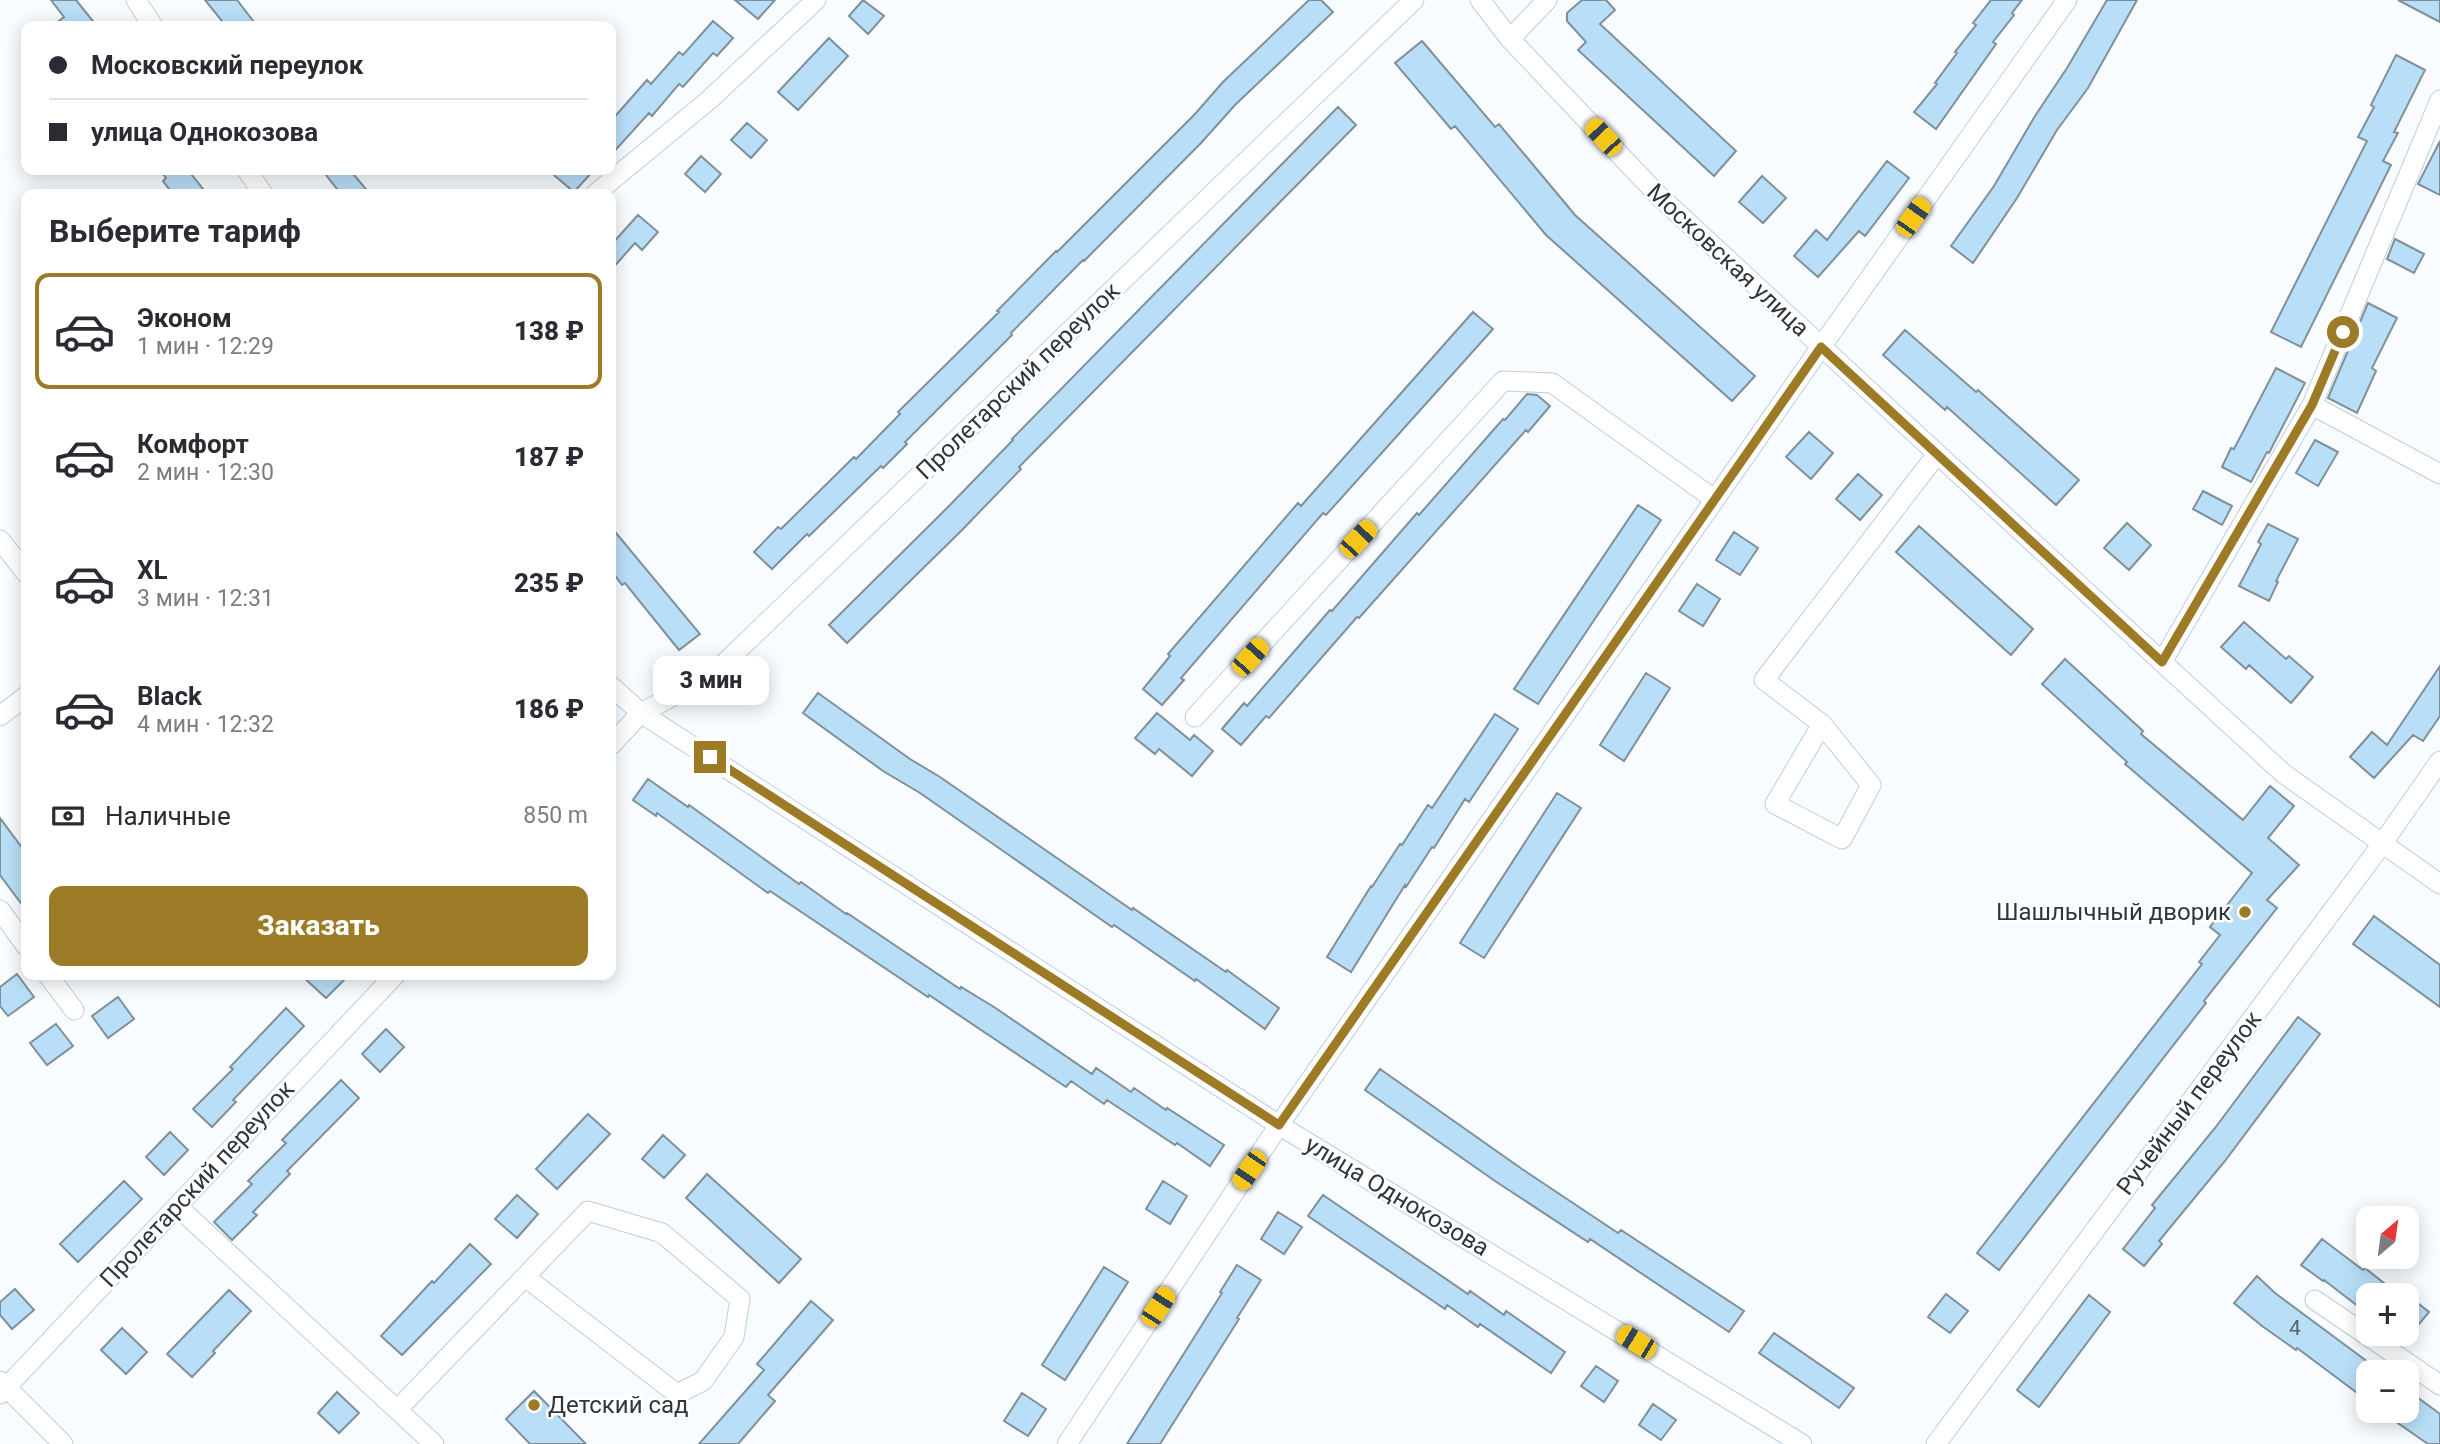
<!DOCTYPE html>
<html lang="ru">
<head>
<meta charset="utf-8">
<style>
	:root { --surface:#fff; --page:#f7f7f7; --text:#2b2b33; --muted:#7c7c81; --line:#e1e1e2; --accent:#9d7a25 }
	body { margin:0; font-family:Roboto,sans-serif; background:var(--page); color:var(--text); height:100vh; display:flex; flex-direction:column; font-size:26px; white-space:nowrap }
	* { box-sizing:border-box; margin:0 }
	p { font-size:23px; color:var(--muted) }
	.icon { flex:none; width:38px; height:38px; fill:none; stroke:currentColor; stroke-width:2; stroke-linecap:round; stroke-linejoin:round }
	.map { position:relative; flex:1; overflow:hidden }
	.sheet { position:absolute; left:21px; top:189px; width:595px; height:791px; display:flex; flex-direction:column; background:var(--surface); border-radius:14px; box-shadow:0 4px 18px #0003 }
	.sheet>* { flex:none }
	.guide { position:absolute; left:21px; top:21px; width:595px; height:154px; border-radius:14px; box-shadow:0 4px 18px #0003; display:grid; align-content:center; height:154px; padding:0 28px; background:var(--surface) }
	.needle { width:46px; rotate:29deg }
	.controls { position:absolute; left:2356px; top:1206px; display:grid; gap:14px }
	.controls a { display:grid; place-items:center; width:63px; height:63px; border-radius:14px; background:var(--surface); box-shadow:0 4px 18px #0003; font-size:35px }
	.end { position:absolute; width:32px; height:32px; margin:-16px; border:9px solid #9d7a25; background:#fff; box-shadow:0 0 0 4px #fff }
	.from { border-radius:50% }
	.bubble { position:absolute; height:49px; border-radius:14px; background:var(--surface); box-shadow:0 4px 18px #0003; font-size:23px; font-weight:800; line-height:49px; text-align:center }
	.car { position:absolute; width:21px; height:42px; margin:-21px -10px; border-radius:9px; box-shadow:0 0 5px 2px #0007; background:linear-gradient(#f5c518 24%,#345 0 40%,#f5c518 0 76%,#345 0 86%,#f5c518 0) }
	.guide b { display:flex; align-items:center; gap:24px; height:66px; font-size:26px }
	.guide b+b { border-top:2px solid var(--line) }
	.guide i { width:18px; height:18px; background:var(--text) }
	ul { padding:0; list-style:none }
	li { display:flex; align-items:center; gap:21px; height:116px; margin:0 14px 10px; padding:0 14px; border:4px solid transparent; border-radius:14px }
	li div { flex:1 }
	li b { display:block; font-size:26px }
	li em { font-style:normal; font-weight:800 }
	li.active { border-color:var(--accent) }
	li>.icon { width:63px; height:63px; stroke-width:1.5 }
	h2 { padding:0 28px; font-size:32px; line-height:84px }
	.pay { display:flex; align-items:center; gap:18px; height:77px; padding:0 28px; font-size:26px }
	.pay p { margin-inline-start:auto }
	.button { display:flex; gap:14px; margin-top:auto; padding:14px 28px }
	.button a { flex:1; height:80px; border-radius:14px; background:var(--accent); color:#fff; font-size:28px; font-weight:800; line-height:80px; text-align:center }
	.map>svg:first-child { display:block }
	.building { fill:#b9dff8; stroke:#80909a; stroke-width:2 }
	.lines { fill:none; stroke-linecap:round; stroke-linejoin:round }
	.minor-casing { stroke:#beceda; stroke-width:21 }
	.minor { stroke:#fff; stroke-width:19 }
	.route { stroke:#9d7a25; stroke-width:9 }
	.poi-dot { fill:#9d7a25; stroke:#fff; stroke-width:2.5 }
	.labels { text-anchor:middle; stroke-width:5; stroke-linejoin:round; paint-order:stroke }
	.number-label { font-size:21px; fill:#52616b }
	.street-label { font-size:24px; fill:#30373c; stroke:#fff }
	.poi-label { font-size:24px; fill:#30373c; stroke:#fff; text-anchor:end }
</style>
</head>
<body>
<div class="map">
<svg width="2440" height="1444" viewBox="0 0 2440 1444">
	<rect width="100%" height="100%" fill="#f8fcfe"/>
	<!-- building -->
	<path class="building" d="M51 0H76L97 26H52L64 17Z
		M205 0H237L257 26H226Z
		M735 0H775L758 19Z
		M863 0 884 16 868 34 849 16Z
		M1309 0H1321L1333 12 1235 105 1201 143 1084 261 1083 260 1011 333 1012 335 905 442 907 444 883 468 881 466 809 536 807 534 772 569 754 552 778 527 781 529 854 457 856 459 900 414 898 412 999 312 997 311 1056 251 1057 252 1195 114 1223 82Z
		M1582 0H1606L1615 10 1600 24 1736 151 1714 176 1578 50 1586 42 1567 21V13Z
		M1991 0H2022L2012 13 2014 15 1993 42 1996 44 1936 129 1914 112 1937 84 1935 83 1957 53 1955 52 1976 25 1973 23Z
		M2107 0H2137L2088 88 2057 130 2017 198 1973 263 1951 246 1994 186 2035 116 2067 68Z
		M2398 0H2440V22Z
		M713 21 733 38 717 56 713 53 683 87 679 84 652 116 649 113 611 155V121L647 80 651 84 679 52 683 55Z
		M829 38 848 56 798 110 778 92Z
		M1422 41 1495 127 1499 124 1575 215 1755 376 1732 401 1546 235 1455 126 1451 129 1395 63Z
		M2396 55 2425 70 2394 132 2398 133 2383 161 2391 165 2301 347 2271 332 2367 141 2358 137 2374 107 2371 105Z
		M1338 107 1356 125 1019 467 1021 469 962 530 847 643 829 625 949 506 1013 440 1012 439Z
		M747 123 767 140 751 158 731 140Z
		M2440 141V195L2418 184Z
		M701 156 721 174 705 192 685 174Z
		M1887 161 1909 178 1865 236 1859 231 1818 277 1794 256 1816 230 1827 240Z
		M160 170H188L207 194H173L163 181 166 178Z
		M322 170H350L370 194H341Z
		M548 170H594L574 192Z
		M1762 176 1786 198 1763 223 1739 202Z
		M638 215 658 232 642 250 635 243 611 270V245Z
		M2395 239 2424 254 2414 273 2387 259Z
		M2368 303 2397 318 2372 368 2376 371 2357 413 2328 398Z
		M1473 312 1493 329 1326 515 1323 513 1181 678 1184 680 1162 705 1143 689 1170 656 1168 654 1298 503 1301 506Z
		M1905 330 1976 392 1978 390 2079 480 2056 505 1947 407 1945 410 1883 355Z
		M2276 368 2305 383 2269 453 2267 452 2251 482 2222 467 2231 448 2234 449Z
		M1527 394 1537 395 1550 406 1528 432 1526 430 1359 618 1357 617 1269 718 1266 716 1241 745 1222 729 1244 703 1247 706 1330 610 1332 611 1417 513 1419 515 1503 419 1505 420Z
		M1809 432 1833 453 1811 479 1786 457Z
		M2315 440 2338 452 2318 486 2296 473Z
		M1858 474 1882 495 1860 520 1836 499Z
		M2203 491 2232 506 2222 525 2193 509Z
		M1638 505 1661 520 1538 704 1514 689Z
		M2127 523 2151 545 2129 570 2104 548Z
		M2268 524 2298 539 2276 581 2278 582 2269 601 2239 586 2261 544 2258 542Z
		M1919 526 2033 629 2011 655 1896 552Z
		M611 527 700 634 679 650 625 583 622 585 611 570Z
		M1734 532 1758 548 1740 575 1716 560Z
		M1697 584 1720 599 1703 626 1679 611Z
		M2244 622 2286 659 2289 656 2313 677 2291 703 2249 665 2246 669 2221 647Z
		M2065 659 2143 731 2141 734 2243 820 2270 786 2294 806 2268 838 2299 865 2267 900 2277 908 2204 1001 2206 1003 1999 1270 1977 1253 2202 964 2199 962 2220 935 2210 927 2252 873 2125 764 2127 762 2042 684Z
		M2440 666V716L2423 741 2413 735 2374 778 2350 757 2372 732 2387 745Z
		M1646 673 1670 688 1624 761 1600 745Z
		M818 693 910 759 940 777 1132 910 1133 908 1226 972 1227 970 1279 1008 1265 1029 1196 979 1195 981 1114 925 1112 927 920 793 883 771 803 713Z
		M1157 713 1190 740 1194 735 1213 751 1192 776 1159 749 1155 754 1135 738Z
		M1495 714 1518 729 1469 802 1465 799 1434 848 1432 847 1406 887 1405 885 1351 972 1327 957 1371 886 1372 887 1400 844 1402 845 1428 805 1432 808Z
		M648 779 688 807 689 805 799 884 801 882 846 914 847 913 960 989 961 987 994 1007 1092 1074 1096 1068 1131 1092 1134 1088 1166 1110 1167 1108 1224 1145 1210 1166 1177 1143 1175 1145 1107 1100 1104 1104 1071 1081 1066 1087 929 995 928 997 770 891 768 893 657 813 656 816 633 800Z
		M1557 793 1581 808 1484 958 1460 943Z
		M0 818 26 853V910L0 875Z
		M2374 916 2440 965V1007L2353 944Z
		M17 974 34 997 8 1016 0 1006V987Z
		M301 975H349L326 998Z
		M118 997 134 1019 108 1038 92 1016Z
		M286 1008 304 1026 233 1100 236 1102 212 1127 193 1109 233 1069 230 1067Z
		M2298 1017 2320 1034 2225 1161 2159 1241 2162 1244 2144 1266 2123 1249 2155 1208 2152 1205 2215 1128Z
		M56 1024 73 1046 47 1065 30 1043Z
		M386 1029 404 1047 380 1072 362 1054Z
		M1380 1069 1522 1169 1618 1233 1621 1230 1744 1311 1729 1332 1590 1239 1588 1242 1495 1181 1365 1090Z
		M341 1080 359 1098 287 1171 290 1174 253 1212 257 1215 232 1240 214 1222 252 1184 248 1181 286 1143 282 1140Z
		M588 1114 610 1134 557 1189 536 1169Z
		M170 1132 188 1150 164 1175 146 1157Z
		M663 1135 685 1155 664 1178 642 1159Z
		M707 1174 801 1259 779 1283 686 1198Z
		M124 1181 142 1199 78 1262 60 1244Z
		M1163 1181 1187 1196 1170 1224 1146 1209Z
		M517 1195 538 1214 517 1238 495 1219Z
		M1323 1195 1468 1294 1470 1291 1504 1315 1506 1311 1565 1352 1551 1373 1480 1324 1478 1327 1447 1305 1445 1309 1308 1216Z
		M1278 1212 1302 1227 1284 1254 1261 1239Z
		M2322 1239 2363 1270 2365 1268 2399 1295H2368V1314L2324 1280 2323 1281 2301 1265Z
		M470 1244 491 1264 402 1355 381 1336 432 1281 434 1283Z
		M1237 1265 1261 1280 1237 1318 1239 1319 1160 1444H1127L1222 1293 1220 1292Z
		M1104 1267 1128 1282 1065 1380 1042 1365Z
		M2257 1276 2275 1293 2368 1362V1401L2297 1348 2296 1350 2262 1326 2234 1303Z
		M15 1289 34 1310 12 1329 0 1315V1302Z
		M229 1290 251 1311 213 1351 215 1353 192 1377 167 1354Z
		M1946 1294 1968 1311 1950 1333 1928 1317Z
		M2406 1294 2429 1312 2406 1340Z
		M2089 1295 2110 1312 2039 1407 2017 1390Z
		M811 1301 833 1320 768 1395 775 1401 738 1444H699L764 1370 757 1364Z
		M122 1328 147 1352 126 1374 101 1350Z
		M1774 1333 1854 1388 1839 1408 1759 1353Z
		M1596 1366 1618 1381 1604 1402 1581 1386Z
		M2406 1389 2440 1414V1444H2428L2379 1410H2406Z
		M534 1391 586 1444H530L506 1419Z
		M337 1392 359 1413 339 1433 318 1413Z
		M1022 1393 1046 1409 1028 1436 1004 1421Z
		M1653 1404 1676 1420 1661 1440 1639 1425Z"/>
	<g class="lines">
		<!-- minor casing -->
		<g class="minor-casing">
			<path id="minor" d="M136 0 153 26
				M1480 0 1510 39 1658 195 2162 662 2284 774 2440 884
				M1510 39 1547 0
				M247 170 263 194
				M595 194 709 100 816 0
				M2312 405 2440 474
				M0 540 26 573
				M2162 662 2312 405 2440 100
				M611 686 641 713 1279 1125 1802 1444
				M0 716 26 696
				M1195 717 1503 381 1552 383 1714 499
				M1822 724 1775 804 1842 839 1871 785 1822 724 1764 680 1937 454
				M611 745 641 713 711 676 1414 0
				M0 910 26 946
				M48 975 74 1010
				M177 1206 434 1444
				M2315 1300 2440 1385
				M0 1381 63 1444
				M0 1394 395 975
				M397 1410 588 1211 662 1233 740 1299 734 1337 703 1381 677 1394 525 1277
				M1067 1444 1279 1125 1821 347 2067 0
				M1936 1444 2382 844 2440 761"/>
		</g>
		<!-- minor -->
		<use href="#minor" class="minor"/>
	</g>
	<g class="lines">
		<!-- route -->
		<path class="route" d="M710 757 1279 1125 1821 347 2162 662 2312 405 2343 332"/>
	</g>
	<!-- markers -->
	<g class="poi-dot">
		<circle cx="2245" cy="912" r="7"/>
		<circle cx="534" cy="1405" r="7"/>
	</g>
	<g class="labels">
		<!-- number labels -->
		<g class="number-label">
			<text x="2295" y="1335">4</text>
		</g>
		<!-- street labels -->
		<g class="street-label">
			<text transform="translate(1728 260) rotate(43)" y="8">Московская улица</text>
			<text transform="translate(1018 381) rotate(-44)" y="8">Пролетарский переулок</text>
			<text transform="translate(2189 1103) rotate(-53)" y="8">Ручейный переулок</text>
			<text transform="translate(197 1184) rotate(-47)" y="8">Пролетарский переулок</text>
			<text transform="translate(1397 1196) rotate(31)" y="8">улица Однокозова</text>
		</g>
		<!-- poi labels -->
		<g class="poi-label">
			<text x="2231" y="920">Шашлычный дворик</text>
			<text x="548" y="1413" text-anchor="start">Детский сад</text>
		</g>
	</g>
</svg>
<div class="controls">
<a><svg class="needle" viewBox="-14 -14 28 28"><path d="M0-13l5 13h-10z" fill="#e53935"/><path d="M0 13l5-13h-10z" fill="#7c7c81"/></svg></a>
<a>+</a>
<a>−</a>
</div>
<i class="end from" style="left:2343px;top:332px"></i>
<i class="end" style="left:710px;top:757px"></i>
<div class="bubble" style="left:653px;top:656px;width:116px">3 мин</div>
<i class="car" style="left:1603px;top:137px;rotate:317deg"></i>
<i class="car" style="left:1913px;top:217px;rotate:35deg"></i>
<i class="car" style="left:1358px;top:539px;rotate:43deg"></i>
<i class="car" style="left:1250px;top:657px;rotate:42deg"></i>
<i class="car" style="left:1249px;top:1170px;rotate:214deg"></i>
<i class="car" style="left:1158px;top:1307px;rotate:33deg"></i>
<i class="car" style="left:1636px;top:1342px;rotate:301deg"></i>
<div class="guide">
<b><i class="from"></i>Московский переулок</b>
<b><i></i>улица Однокозова</b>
</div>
<section class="sheet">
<h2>Выберите тариф</h2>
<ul>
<li class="active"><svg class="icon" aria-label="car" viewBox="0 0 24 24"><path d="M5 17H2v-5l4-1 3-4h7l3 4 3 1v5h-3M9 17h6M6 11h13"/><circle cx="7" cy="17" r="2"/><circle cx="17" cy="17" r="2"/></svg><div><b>Эконом</b><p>1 мин · 12:29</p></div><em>138 ₽</em></li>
<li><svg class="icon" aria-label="car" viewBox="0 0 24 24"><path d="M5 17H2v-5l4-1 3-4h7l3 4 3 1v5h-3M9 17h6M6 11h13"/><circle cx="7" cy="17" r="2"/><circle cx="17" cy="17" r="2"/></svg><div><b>Комфорт</b><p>2 мин · 12:30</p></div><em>187 ₽</em></li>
<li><svg class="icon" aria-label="car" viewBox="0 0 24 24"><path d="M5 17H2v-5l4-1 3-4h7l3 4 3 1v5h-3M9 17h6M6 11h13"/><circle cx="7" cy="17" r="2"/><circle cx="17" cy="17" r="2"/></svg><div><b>XL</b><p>3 мин · 12:31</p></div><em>235 ₽</em></li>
<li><svg class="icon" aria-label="car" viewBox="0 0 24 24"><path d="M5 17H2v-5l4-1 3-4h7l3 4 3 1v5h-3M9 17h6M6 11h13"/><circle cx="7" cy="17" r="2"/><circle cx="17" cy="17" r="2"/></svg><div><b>Black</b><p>4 мин · 12:32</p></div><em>186 ₽</em></li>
</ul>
<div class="pay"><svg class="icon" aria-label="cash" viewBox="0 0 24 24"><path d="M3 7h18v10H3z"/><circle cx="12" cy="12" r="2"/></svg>Наличные<p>850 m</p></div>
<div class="button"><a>Заказать</a></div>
</section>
</div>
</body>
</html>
